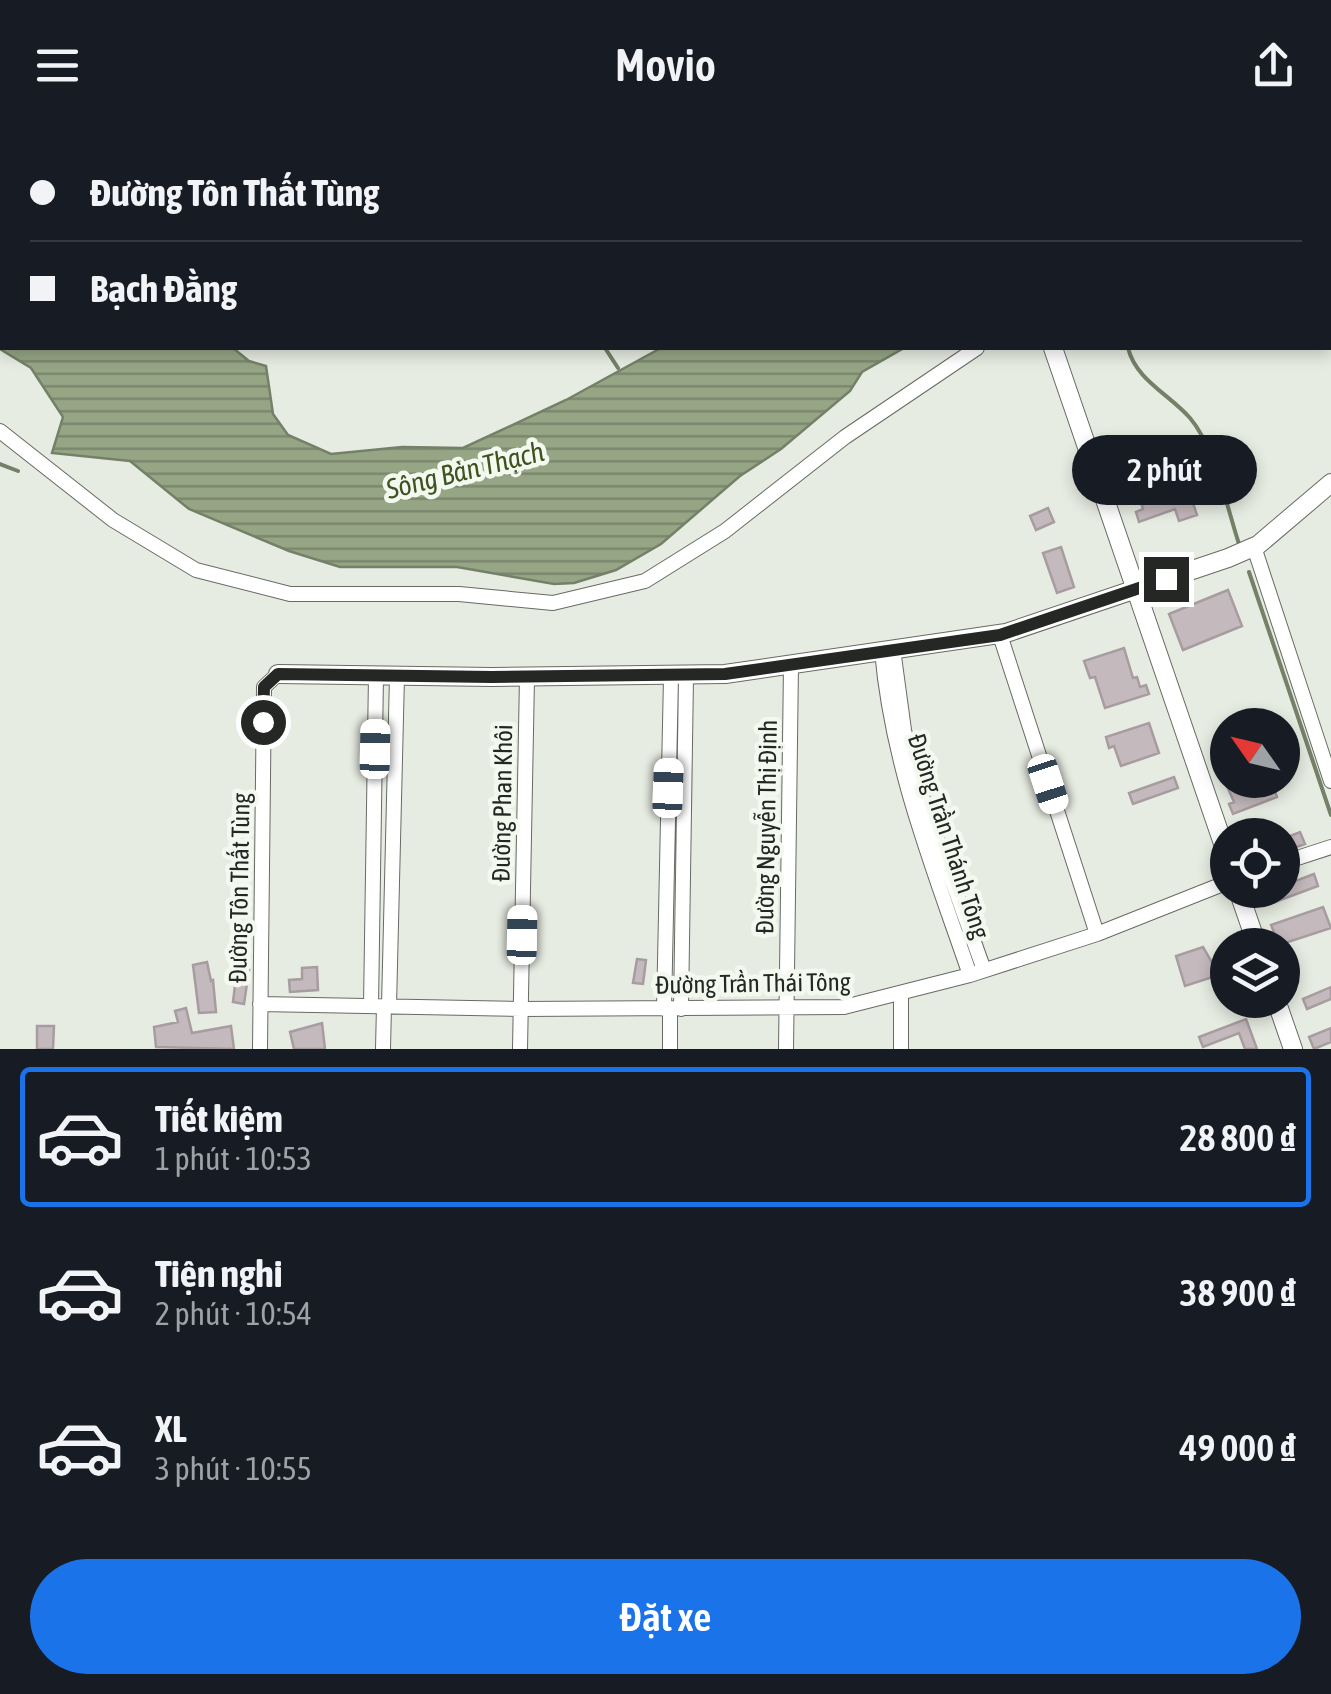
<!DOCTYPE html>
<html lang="vi">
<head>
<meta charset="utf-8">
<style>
	:root { --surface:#171b24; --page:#242831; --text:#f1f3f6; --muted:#9ea1a6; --line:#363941; --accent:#1a73e8 }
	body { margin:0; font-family:"Asap Condensed",sans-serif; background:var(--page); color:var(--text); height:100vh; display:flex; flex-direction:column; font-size:38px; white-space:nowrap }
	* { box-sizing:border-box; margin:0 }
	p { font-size:32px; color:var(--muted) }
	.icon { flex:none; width:55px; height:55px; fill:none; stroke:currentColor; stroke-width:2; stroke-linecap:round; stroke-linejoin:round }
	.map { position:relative; height:919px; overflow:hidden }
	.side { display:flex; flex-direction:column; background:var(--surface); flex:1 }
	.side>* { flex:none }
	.top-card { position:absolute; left:0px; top:0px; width:1332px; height:220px; box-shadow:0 5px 15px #0003; display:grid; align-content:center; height:220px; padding:0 30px; background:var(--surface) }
	.needle { width:65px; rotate:304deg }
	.controls { position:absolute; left:1210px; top:578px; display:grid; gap:20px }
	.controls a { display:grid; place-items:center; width:90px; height:90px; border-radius:50%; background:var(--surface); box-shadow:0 5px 15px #0003; font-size:50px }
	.end { position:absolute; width:45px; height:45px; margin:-22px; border:12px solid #252724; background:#fff; box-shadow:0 0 0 5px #fff }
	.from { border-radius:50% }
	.bubble { position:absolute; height:70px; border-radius:35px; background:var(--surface); box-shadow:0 5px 15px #0003; font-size:32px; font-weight:600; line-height:70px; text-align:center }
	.car { position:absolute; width:30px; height:60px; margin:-30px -15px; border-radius:12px; box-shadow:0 0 8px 2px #0007; background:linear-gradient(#fff 24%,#345 0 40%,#fff 0 76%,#345 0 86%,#fff 0) }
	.top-card b { display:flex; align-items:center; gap:35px; height:95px; font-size:38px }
	.top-card b+b { border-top:2px solid var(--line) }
	.top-card i { width:25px; height:25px; background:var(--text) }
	ul { padding:18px 0 0; list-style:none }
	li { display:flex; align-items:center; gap:30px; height:140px; margin:0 20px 15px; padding:0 10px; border:5px solid transparent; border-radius:10px }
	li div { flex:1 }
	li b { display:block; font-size:38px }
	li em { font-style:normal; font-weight:600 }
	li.current { border-color:var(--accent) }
	li>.icon { width:90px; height:90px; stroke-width:1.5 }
	.primary-button { display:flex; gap:20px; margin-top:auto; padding:20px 30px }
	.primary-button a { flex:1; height:115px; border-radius:60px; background:var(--accent); color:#fff; font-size:40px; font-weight:600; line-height:115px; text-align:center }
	header { display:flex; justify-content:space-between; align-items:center; height:130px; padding:0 30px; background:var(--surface); font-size:45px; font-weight:600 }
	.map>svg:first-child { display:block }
	.water { fill:url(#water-rules); stroke:#748068; stroke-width:2.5 }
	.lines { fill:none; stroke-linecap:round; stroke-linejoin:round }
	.stream { stroke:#748068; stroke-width:4 }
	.building { fill:#c4b9bc; stroke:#a79ca0; stroke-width:2.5 }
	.minor-casing { stroke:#676b63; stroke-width:16 }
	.tertiary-casing { stroke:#676b63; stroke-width:20 }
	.minor { stroke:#fff; stroke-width:14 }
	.tertiary { stroke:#fff; stroke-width:18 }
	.route { stroke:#252724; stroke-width:12 }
	.labels { text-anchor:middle; stroke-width:9; stroke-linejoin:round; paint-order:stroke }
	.street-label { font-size:25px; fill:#252724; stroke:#f4f9f0 }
	.water-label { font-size:28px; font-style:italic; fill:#3e5321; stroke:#f4f9f0 }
</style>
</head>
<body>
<header><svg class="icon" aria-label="menu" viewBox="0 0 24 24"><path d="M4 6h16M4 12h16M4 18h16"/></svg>Movio<svg class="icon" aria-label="share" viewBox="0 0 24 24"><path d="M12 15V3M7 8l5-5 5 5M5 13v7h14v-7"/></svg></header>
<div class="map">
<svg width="1331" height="919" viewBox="0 0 1331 919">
	<defs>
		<pattern id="water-rules" width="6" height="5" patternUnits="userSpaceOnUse" patternTransform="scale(2.5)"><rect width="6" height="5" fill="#96a685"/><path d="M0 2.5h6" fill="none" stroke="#7a876d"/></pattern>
	</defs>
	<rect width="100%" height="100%" fill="#e7ece2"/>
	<!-- water -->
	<path class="water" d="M0 65 2 218H233L249 231 266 236 273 284 288 305 331 324 402 317 463 318 566 270 661 218H904L862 242 850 261 781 319 740 346 661 414 616 440 574 453 554 454 457 437H340L289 421 189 379 130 331 52 323 63 287 31 238 0 219Z"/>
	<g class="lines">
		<!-- stream -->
		<path class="stream" d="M530 0 532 2
			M1330 37H1331
			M605 218 618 238
			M1128 218C1136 250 1169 264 1190 288 1215 317 1227 378 1239 414
			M0 334 18 341
			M1249 442 1331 685"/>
	</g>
	<!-- building -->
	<path class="building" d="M1193 350 1200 370 1193 373 1197 385 1179 391 1175 379 1139 392 1136 382 1143 379 1140 369Z
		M1048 378 1054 392 1036 400 1030 386Z
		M1061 417 1074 457 1057 463 1043 423Z
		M1228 460 1242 496 1183 520 1169 484Z
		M1124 518 1133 548 1137 547 1140 557 1146 555 1149 564 1105 578 1095 547 1090 548 1084 531Z
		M1149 593 1159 623 1121 636 1114 616 1109 618 1106 607Z
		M1174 647 1178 658 1133 674 1129 663Z
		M1240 650H1271L1277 667 1233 684 1229 674 1234 672 1227 656Z
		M1300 702 1305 714 1282 722V709Z
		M1314 744 1318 756 1267 775 1263 763 1282 760V756Z
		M1323 777 1331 798 1279 815 1271 795Z
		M1203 817 1214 836 1228 831V842L1185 856 1176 826Z
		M637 829 646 830 643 854 633 853Z
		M207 832 211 851 213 850 216 882 199 883 193 835Z
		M317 837 318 860 290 862 289 850 302 849V838Z
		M237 839 249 840 244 874 233 872Z
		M1331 857V869L1307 879 1303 869Z
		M186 878 192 903 231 896 234 919 156 917 154 897 178 892 175 881Z
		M1246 889 1257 919H1245L1239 903 1203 917 1199 907Z
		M322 893 325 919H294L290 902Z
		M37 896H54L53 919H37Z
		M1331 898V912L1314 919 1309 907Z"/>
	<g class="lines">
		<!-- minor casing -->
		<g class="minor-casing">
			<path id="minor" d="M0 301 113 390 196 440 290 464H459L553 473 645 451 725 401 845 307 977 218
				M1254 417 1331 651
				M1000 505 1097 804
				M893 519 904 600 915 647 984 840
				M882 521C892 636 933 737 970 845
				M1282 733 1331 717
				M901 863V919
				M260 874 521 879 844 877 970 845 1097 804 1228 752
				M371 876 376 545
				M389 876 397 546
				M664 879 671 547
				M681 879 686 547
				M260 919 264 557 278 544
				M383 919 384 876
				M520 919 527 547
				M670 919V879
				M786 919 791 535"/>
		</g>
		<!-- tertiary casing -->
		<g class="tertiary-casing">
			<path id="tertiary" d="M982 0 983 2
				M1053 218 1228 728
				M278 544 492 547 725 544 1006 503 1228 428 1258 415 1331 353
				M1238 760 1257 815
				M1276 870 1293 919"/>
		</g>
		<!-- minor -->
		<use href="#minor" class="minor"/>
		<!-- tertiary -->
		<use href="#tertiary" class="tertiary"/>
	</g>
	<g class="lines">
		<!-- route -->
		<path class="route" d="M263 592 264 557 278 544 492 547 725 544 1000 505 1166 449"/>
	</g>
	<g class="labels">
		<!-- street labels -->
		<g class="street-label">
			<text transform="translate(502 673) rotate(-89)" y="9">Đường Phan Khôi</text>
			<text transform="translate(766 697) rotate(-89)" y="9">Đường Nguyễn Thị Định</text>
			<text transform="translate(949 706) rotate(72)" y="9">Đường Trần Thánh Tông</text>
			<text transform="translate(239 758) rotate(-89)" y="9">Đường Tôn Thất Tùng</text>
			<text transform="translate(753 853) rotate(-1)" y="9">Đường Trần Thái Tông</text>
		</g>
		<!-- water labels -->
		<g class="water-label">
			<text transform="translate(465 340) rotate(-14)" y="10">Sông Bàn Thạch</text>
		</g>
	</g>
</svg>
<div class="controls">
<a><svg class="needle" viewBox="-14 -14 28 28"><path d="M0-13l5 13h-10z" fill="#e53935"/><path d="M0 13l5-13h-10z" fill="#9ea1a6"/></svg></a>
<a><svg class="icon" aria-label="locate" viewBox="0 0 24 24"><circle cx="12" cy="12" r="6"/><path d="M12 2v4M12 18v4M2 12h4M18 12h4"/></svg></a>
<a><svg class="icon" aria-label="layers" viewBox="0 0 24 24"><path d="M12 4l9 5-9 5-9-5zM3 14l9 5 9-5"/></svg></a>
</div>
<i class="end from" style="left:263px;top:592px"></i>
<i class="end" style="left:1166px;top:449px"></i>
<div class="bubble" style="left:1072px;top:305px;width:185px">2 phút</div>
<i class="car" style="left:375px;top:619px;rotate:1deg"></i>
<i class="car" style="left:1048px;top:654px;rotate:162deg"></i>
<i class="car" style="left:668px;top:658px;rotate:2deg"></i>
<i class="car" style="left:522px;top:805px;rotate:1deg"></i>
<div class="top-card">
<b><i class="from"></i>Đường Tôn Thất Tùng</b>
<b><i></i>Bạch Đằng</b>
</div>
</div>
<section class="side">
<ul>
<li class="current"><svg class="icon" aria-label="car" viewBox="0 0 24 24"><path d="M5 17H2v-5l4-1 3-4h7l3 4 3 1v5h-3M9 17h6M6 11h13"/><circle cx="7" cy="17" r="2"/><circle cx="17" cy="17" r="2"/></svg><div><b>Tiết kiệm</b><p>1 phút · 10:53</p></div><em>28 800 ₫</em></li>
<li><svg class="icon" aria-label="car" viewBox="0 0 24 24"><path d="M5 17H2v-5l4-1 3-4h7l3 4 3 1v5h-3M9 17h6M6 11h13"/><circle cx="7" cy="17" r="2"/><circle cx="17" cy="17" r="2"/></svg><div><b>Tiện nghi</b><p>2 phút · 10:54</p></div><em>38 900 ₫</em></li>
<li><svg class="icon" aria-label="car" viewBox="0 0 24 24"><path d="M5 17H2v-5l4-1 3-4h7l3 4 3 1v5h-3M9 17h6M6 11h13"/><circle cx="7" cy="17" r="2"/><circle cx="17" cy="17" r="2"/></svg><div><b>XL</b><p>3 phút · 10:55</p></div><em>49 000 ₫</em></li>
</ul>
<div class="primary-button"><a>Đặt xe</a></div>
</section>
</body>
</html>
